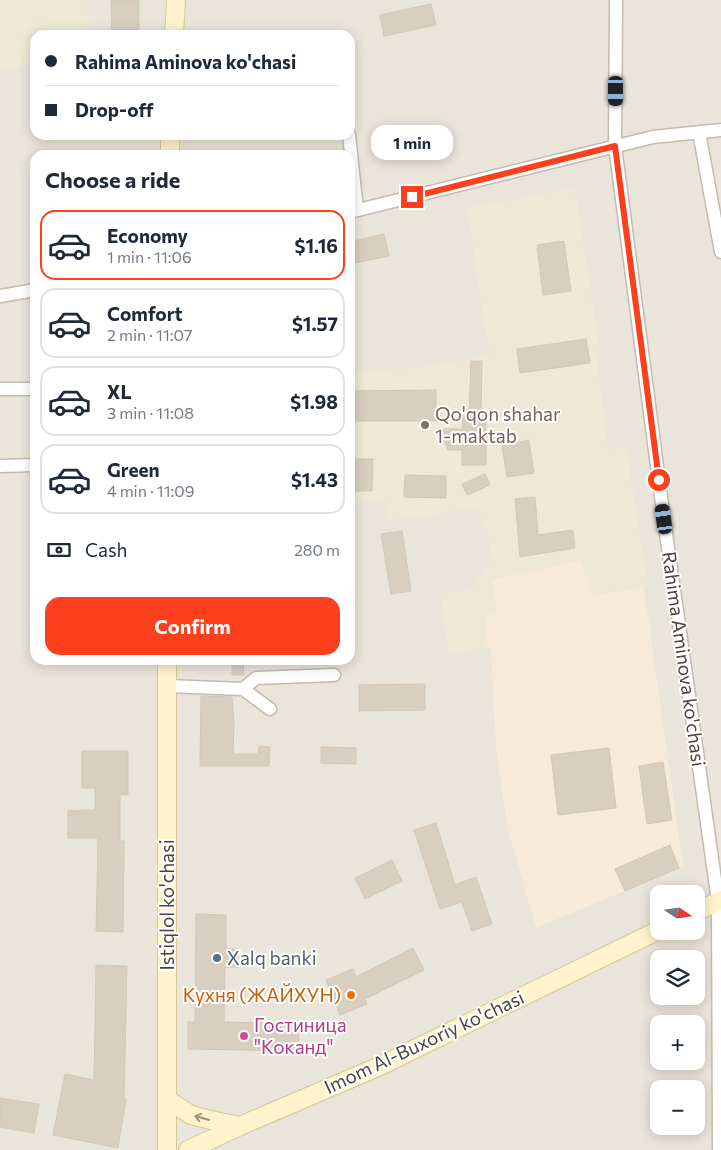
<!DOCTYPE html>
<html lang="en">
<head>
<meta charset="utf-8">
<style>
	:root { --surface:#fff; --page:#f6f6f7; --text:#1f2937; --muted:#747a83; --line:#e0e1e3; --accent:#fc3f1d }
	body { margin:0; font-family:Commissioner,sans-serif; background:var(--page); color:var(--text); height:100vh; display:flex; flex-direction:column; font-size:19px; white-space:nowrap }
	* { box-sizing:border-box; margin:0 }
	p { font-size:16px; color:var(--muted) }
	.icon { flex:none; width:28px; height:28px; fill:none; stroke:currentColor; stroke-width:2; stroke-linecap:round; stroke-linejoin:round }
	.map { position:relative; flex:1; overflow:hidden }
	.sheet { position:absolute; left:30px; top:150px; width:325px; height:515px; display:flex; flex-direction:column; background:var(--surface); border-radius:15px; box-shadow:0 2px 12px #0003 }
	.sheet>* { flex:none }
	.hud { position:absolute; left:30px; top:30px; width:325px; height:110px; border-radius:15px; box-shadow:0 2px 12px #0003; display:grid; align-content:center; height:110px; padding:0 15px; background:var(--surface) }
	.needle { width:32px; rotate:103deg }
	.fabs { position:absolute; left:650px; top:885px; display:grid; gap:10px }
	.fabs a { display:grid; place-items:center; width:55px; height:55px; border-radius:10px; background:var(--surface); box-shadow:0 2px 12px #0003; font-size:25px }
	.end { position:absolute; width:22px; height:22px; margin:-11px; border:6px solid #fc3f1d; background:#fff; box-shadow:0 0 0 2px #fff }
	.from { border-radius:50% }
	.bubble { position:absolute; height:35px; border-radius:15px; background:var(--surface); box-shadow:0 2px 12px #0003; font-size:16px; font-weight:700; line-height:35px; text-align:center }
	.car { position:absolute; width:15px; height:30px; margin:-15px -8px; border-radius:6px; box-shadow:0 0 4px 1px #0007; background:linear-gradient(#222 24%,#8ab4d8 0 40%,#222 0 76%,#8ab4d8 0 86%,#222 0) }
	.hud b { display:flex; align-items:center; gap:18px; height:48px; font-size:19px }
	.hud b+b { border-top:1px solid var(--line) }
	.hud i { width:12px; height:12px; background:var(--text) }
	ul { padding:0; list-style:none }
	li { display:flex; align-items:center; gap:15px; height:70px; margin:0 10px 8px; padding:0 5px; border:2px solid var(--line); border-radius:15px }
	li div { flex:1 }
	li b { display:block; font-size:19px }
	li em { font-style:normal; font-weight:700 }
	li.active { border-color:var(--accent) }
	li>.icon { width:45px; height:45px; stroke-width:1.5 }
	h2 { padding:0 15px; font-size:22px; line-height:60px }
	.pay { display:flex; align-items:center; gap:12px; height:55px; padding:0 15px; font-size:19px }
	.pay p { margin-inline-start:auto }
	.cta { display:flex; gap:10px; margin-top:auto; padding:10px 15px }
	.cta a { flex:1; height:58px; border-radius:15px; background:var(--accent); color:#fff; font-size:20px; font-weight:700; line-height:58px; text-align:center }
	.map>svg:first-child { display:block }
	.residential { fill:#eae5da; fill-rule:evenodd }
	.commercial { fill:#f7ead8 }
	.education { fill:#efe8d6 }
	.building { fill:#d8cfc1; stroke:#d3c7b4 }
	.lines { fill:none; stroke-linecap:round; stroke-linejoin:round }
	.minor-casing { stroke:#c2bbae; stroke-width:15 }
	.secondary-casing { stroke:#d6c79b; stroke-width:20 }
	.minor { stroke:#fff; stroke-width:12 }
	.secondary { stroke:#fff3cd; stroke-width:18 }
	.oneway { stroke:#9c937c }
	.route { stroke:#fc3f1d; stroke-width:6 }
	.education-dot { fill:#8d6e63; stroke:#fff; stroke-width:2 }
	.service-dot { fill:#5c6f8a; stroke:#fff; stroke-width:2 }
	.food-dot { fill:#e8710a; stroke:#fff; stroke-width:2 }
	.hotel-dot { fill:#d1479c; stroke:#fff; stroke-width:2 }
	.labels { text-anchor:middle; stroke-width:4; stroke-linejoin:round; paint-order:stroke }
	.education-label { font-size:19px; fill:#785e54; stroke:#fff; text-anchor:start }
	.street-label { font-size:19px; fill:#4b4439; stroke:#fff }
	.service-label { font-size:19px; fill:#4e5e75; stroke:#fff; text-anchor:start }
	.food-label { font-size:19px; fill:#c56008; stroke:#fff; text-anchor:end }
	.hotel-label { font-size:19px; fill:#b23c85; stroke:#fff; text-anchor:start }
</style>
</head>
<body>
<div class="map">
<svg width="721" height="1150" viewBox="0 0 721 1150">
	<rect width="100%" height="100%" fill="#f6f3ec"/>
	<!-- residential -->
	<path class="residential" d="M0 0H721V1150H0ZM35 35H350V135H35ZM35 155H350V660H35ZM659 894H696V931H659ZM659 959H696V996H659ZM659 1024H696V1061H659ZM659 1089H696V1126H659Z"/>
	<!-- commercial -->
	<path class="commercial" d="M580 560 594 595 644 587 683 866 536 928 507 826 496 748 491 648H484L486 614 496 612 491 580Z"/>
	<!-- education -->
	<path class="education" d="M0 0H87L90 35H35V63L0 71Z
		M575 188 600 351 596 352 608 449 626 446 648 586 594 595 580 560 492 580 496 612 486 614 484 648 449 653 440 593 470 590 492 559 487 530 476 508 419 517 388 520 386 502H350V372L425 367 489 355 467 208Z"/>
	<!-- building -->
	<path class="building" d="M111 0H139V35H112Z
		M431 4 436 25 384 36 380 15Z
		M384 234 389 256 350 264V242Z
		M564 241 571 291 543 295 537 245Z
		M586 339 590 363 520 373 517 349Z
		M471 361H482L481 415H486V465H462V450H448L442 436V429H462L463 415H469Z
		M436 390V421H350V391Z
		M529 440 534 473 507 477 502 445Z
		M350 459H373L372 491H350Z
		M485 474 490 485 467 495 462 484Z
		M405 475 446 476V498L404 497Z
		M535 497 538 535 573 530 575 548 520 557 515 499Z
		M402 531 411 591 391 594 381 534Z
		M232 660H243L244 675H232Z
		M425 684V710L359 711V685Z
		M201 696 232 697 234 724 233 754H258L259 746 270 747 269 766H200Z
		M321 747 356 748V764L321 763Z
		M609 748 616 808 558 815 551 755Z
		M82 751H128V795H120V841H124L123 932 96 931 98 838H68V811L95 810V788H82Z
		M663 762 672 820 647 824 639 766Z
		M436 823 455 885 476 877 492 924 472 931 462 902 440 909 414 830Z
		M670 845 679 868 625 891 615 869Z
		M392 860 402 881 365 899 355 878Z
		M196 914 226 915V949H238V967H225L224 1022 299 1024V1051L188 1049V1022H195Z
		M413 948 424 970 365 999 367 1004 340 1015 326 980 353 969 356 977Z
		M96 965 127 966 124 1099H126L118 1148 53 1135 65 1074 94 1080Z
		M0 1098 39 1104 34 1133 0 1127Z"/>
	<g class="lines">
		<!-- minor casing -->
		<g class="minor-casing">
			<path id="minor" d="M616 0 615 146 664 519 718 901 719 1150
				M699 132 721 252
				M349 135 357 210
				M350 212 653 137 721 130
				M0 296 35 290
				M0 389H35
				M0 466 35 465
				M167 686 243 689 270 709
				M243 689 256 678 334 675"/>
		</g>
		<!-- secondary casing -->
		<g class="secondary-casing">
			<path id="secondary" d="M174 35 176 0
				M170 155V135
				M696 912 721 900
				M168 1100 191 1115 215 1121 240 1126
				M167 1150V660
				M188 1150 240 1126 380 1066 659 930"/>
		</g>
		<!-- minor -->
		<use href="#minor" class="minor"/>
		<!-- secondary -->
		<use href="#secondary" class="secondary"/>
	</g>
	<!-- one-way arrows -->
	<defs><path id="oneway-shaft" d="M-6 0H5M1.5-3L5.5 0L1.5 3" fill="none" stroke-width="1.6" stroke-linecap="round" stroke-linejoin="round" transform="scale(1.25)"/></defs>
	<use class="oneway" href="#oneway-shaft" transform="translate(202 1118) rotate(-164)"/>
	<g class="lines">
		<!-- route -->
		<path class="route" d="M412 197 615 146 659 480"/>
	</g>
	<!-- markers -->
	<circle class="education-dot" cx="425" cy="425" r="5"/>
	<circle class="service-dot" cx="217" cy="958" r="5"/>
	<circle class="food-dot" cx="351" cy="995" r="5"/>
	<circle class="hotel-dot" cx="244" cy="1036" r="5"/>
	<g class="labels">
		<!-- education labels -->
		<g class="education-label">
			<text x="435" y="421">Qo'qon shahar<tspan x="435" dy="22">1-maktab</tspan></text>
		</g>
		<!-- street labels -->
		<g class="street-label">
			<text transform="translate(684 659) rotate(82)" y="7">Rahima Aminova ko'chasi</text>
			<text transform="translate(167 905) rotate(-90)" y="7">Istiqlol ko'chasi</text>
			<text transform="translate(424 1042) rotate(-25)" y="7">Imom Al-Buxoriy ko'chasi</text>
		</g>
		<!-- service labels -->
		<g class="service-label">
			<text x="227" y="965">Xalq banki</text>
		</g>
		<!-- food labels -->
		<g class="food-label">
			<text x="341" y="1002">Кухня (ЖАЙХУН)</text>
		</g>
		<!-- hotel labels -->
		<g class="hotel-label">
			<text x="254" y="1032">Гостиница<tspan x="254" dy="22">"Коканд"</tspan></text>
		</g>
	</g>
</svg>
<div class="fabs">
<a><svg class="needle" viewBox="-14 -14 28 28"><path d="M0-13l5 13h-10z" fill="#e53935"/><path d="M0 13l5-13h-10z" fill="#747a83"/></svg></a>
<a><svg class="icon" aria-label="layers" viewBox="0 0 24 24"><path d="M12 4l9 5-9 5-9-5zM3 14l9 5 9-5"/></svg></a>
<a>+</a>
<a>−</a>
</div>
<i class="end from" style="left:659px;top:480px"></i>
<i class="end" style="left:412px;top:197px"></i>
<div class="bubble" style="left:371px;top:125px;width:82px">1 min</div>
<i class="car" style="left:616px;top:91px;rotate:180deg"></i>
<i class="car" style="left:664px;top:519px;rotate:352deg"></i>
<div class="hud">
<b><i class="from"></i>Rahima Aminova ko'chasi</b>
<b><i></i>Drop-off</b>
</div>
<section class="sheet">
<h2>Choose a ride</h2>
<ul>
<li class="active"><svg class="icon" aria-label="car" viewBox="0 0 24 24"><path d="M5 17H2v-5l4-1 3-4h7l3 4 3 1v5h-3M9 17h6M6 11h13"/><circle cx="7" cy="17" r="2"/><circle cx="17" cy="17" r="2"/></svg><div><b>Economy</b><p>1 min · 11:06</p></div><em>$1.16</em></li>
<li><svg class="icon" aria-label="car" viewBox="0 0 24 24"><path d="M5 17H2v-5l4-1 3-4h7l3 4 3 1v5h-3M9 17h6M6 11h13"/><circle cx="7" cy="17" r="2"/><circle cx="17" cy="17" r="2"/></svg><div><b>Comfort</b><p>2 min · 11:07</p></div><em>$1.57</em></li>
<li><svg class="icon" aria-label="car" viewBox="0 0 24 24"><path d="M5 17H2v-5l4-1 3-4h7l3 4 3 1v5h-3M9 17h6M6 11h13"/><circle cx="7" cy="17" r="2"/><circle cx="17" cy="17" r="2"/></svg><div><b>XL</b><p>3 min · 11:08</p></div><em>$1.98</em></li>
<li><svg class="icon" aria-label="car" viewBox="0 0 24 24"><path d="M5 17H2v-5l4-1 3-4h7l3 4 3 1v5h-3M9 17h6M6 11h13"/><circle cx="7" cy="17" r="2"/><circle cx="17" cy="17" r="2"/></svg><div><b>Green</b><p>4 min · 11:09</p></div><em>$1.43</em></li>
</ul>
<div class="pay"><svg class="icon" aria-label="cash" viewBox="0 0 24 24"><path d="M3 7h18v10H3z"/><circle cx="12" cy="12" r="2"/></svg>Cash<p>280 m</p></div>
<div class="cta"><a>Confirm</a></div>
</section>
</div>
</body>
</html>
